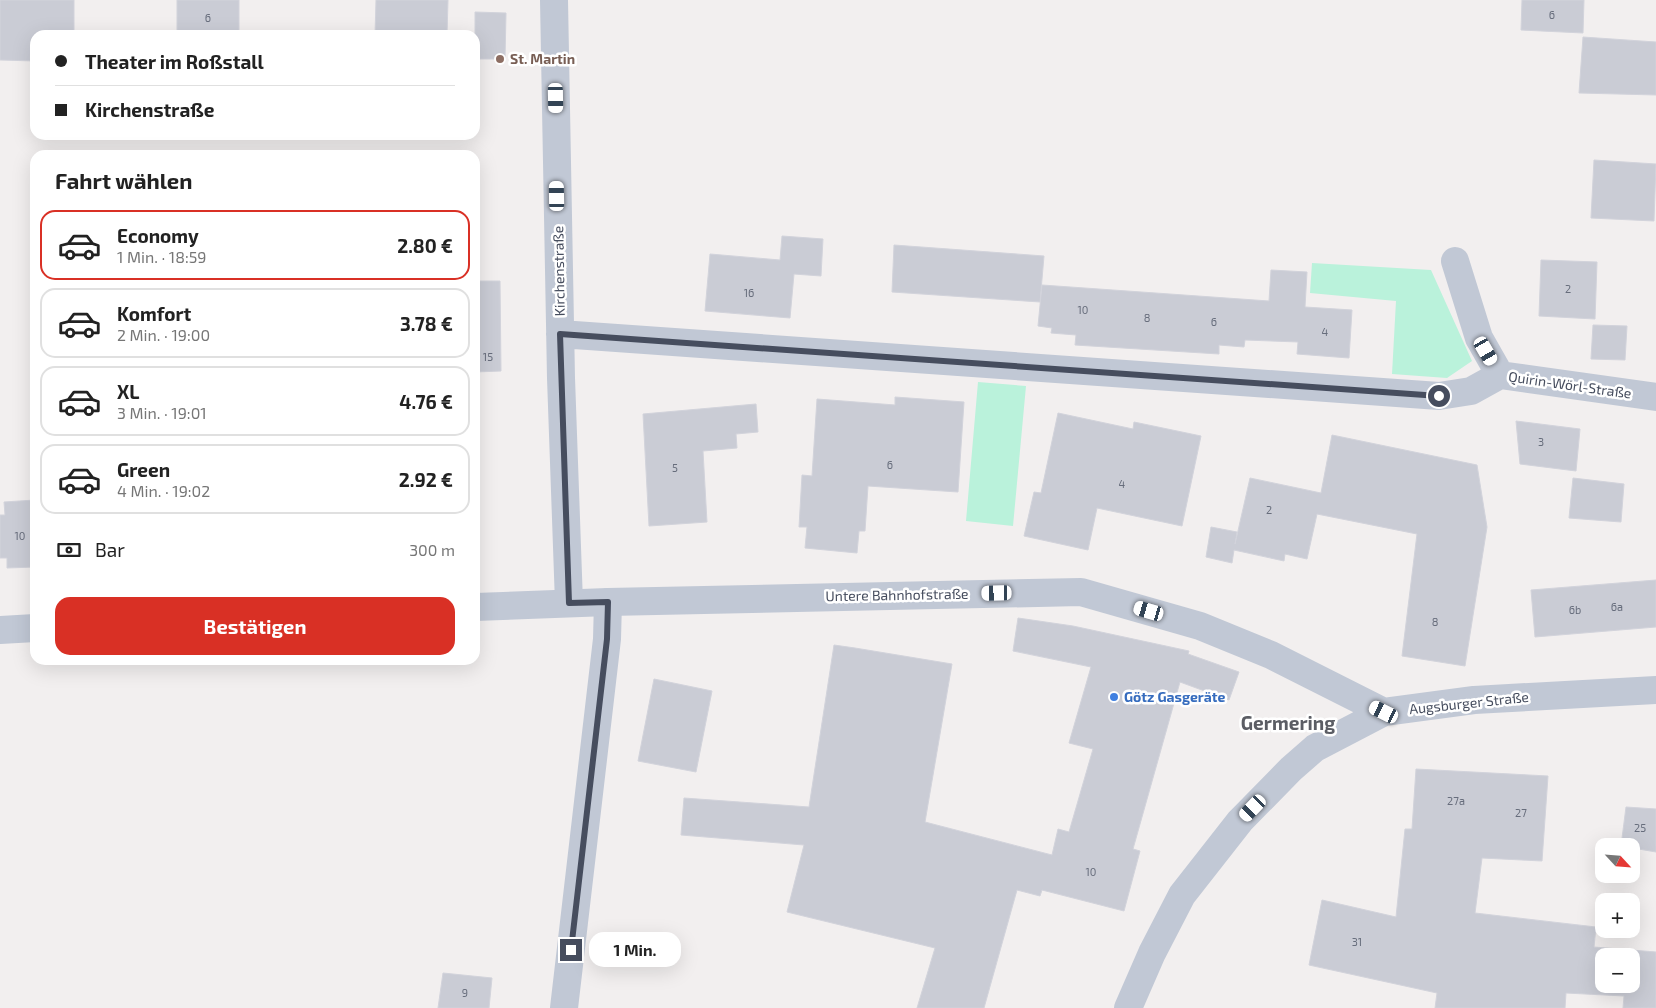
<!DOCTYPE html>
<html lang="de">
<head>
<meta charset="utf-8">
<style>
	:root { --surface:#fff; --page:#f2f2f2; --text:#222; --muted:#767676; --line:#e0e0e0; --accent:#d93025 }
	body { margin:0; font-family:"Exo 2",sans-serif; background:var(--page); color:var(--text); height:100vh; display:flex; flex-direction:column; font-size:19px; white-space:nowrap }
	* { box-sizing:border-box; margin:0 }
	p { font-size:16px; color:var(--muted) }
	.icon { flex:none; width:28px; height:28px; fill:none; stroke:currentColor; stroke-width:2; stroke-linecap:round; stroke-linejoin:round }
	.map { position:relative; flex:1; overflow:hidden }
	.drawer { position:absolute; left:30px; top:150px; width:450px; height:515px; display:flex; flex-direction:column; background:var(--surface); border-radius:15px; box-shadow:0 5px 20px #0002 }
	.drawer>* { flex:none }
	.hud { position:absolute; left:30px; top:30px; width:450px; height:110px; border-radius:15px; box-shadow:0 5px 20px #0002; display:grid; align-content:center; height:110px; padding:0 25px; background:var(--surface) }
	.needle { width:32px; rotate:116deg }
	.controls { position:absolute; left:1595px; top:838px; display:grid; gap:10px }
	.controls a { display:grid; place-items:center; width:45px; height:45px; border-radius:10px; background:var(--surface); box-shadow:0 5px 20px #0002; font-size:25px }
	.end { position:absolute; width:22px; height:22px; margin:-11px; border:6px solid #464d5e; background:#fff; box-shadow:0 0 0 2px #fff }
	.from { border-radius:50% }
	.bubble { position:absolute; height:35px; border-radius:15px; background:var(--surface); box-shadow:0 5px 20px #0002; font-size:16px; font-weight:700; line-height:35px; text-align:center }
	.car { position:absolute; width:15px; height:30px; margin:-15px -8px; border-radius:6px; box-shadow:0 0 4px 1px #0007; background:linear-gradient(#fff 24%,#345 0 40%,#fff 0 76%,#345 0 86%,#fff 0) }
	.hud b { display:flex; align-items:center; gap:18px; height:48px; font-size:19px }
	.hud b+b { border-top:1px solid var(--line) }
	.hud i { width:12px; height:12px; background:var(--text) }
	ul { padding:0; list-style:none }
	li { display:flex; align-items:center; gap:15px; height:70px; margin:0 10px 8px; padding:0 15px; border:2px solid var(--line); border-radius:15px }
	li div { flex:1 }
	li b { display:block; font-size:19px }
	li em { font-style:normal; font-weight:700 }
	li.selected { border-color:var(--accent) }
	li>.icon { width:45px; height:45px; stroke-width:1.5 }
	h2 { padding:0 25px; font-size:22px; line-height:60px }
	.pay { display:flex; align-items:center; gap:12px; height:55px; padding:0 25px; font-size:19px }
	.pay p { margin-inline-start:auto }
	.action { display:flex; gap:10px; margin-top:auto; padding:10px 25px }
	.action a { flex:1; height:58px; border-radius:15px; background:var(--accent); color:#fff; font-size:20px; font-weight:700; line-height:58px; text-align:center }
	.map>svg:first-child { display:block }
	.green { fill:#baf2db }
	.building { fill:#caccd5; stroke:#d2d3db; fill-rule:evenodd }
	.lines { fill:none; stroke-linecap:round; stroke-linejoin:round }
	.minor { stroke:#c1c8d5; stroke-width:28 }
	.tertiary { stroke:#c1c8d5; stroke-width:28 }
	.route { stroke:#464d5e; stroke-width:6 }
	.education-dot { fill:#8d6e63; stroke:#fff; stroke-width:2 }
	.shop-dot { fill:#3f7fe0; stroke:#fff; stroke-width:2 }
	.labels { text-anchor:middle; stroke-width:5; stroke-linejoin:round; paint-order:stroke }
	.number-label { font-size:11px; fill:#676d7c }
	.education-label { font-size:14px; font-weight:bold; fill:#785e54; stroke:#fff; text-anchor:start }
	.street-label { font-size:14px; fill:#464d5e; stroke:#fff }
	.shop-label { font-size:14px; font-weight:bold; fill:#366cbe; stroke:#fff; text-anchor:start }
	.district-label { font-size:19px; font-weight:bold; fill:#5b5d64; stroke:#fff }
</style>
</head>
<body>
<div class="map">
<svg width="1656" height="1008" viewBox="0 0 1656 1008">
	<rect width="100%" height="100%" fill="#f2efef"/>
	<!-- green -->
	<path class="green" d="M1312 263 1431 270 1472 361 1447 378 1392 374 1396 301 1310 293Z
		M978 382 1026 386 1013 526 966 521Z"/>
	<!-- building -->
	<path class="building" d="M0 0H74V35H35V61L0 60Z
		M177 0H239V35H177Z
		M376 0H448L447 35H375Z
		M1522 0H1584L1583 33 1521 30Z
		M475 12 506 13 505 59H475Z
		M1583 37 1656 42V95L1579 93Z
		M1594 160 1656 164 1654 221 1591 218Z
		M782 236 823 239 821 276 794 274 790 318 705 311 710 254 780 260Z
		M894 245 1044 256 1040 302 892 292Z
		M1541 260 1597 262 1595 319 1539 316Z
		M1271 270 1307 272 1305 307 1352 310 1349 358 1297 354 1298 342 1245 340 1244 347 1219 345V354L1075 345 1076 335 1051 333 1052 328 1038 326 1042 285 1269 301Z
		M475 281H500L501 371 475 372Z
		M1593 325 1627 326 1625 360 1591 359Z
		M895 397 964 402 958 492 868 486 865 531H859L857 553 805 548 807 527H799L802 475 812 476 817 399 895 405Z
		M756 404 758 432 736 434 737 448 703 451 707 522 649 526 643 414Z
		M1058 413 1133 429 1134 422 1201 436 1182 526 1097 508 1088 550 1024 536 1034 492 1041 493Z
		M1516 421 1580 429 1576 471 1520 464Z
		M1332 435 1477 465 1487 527 1465 666 1402 656 1417 534 1317 514 1307 559 1285 554 1284 561 1234 550 1232 563 1206 557 1211 527 1237 532 1235 544 1250 478 1321 493Z
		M1573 478 1624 484 1621 522 1569 518Z
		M35 500V567L7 568V558H0V515H5L4 502Z
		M1656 580V627L1535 637 1531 590Z
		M1018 618 1073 626 1189 651 1188 654 1239 672 1229 700 1180 682 1133 849 1140 851 1124 911 1042 890 1040 896 1017 890 984 1008H917L935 948 787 912 804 845 681 835 684 798 809 807 834 645 855 648 952 664 925 822 1052 855 1058 829 1069 832 1093 749 1069 743 1091 667 1013 651Z
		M654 679 712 691 696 772 638 761Z
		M1416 769 1548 776 1542 861 1482 858 1475 913 1596 927 1594 947 1656 952V1008H1623L1624 996 1566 993 1565 1008H1435L1437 993 1309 965 1322 900 1396 917 1405 829H1412ZM1604 956H1631V984H1604Z
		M1626 807 1656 809V852L1621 846Z
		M443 973 492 978 489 1008H438Z"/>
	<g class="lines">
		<!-- minor -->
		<path class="minor" d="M554 0 561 378 569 603
			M1455 261 1479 338 1500 375
			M560 334 1439 396 1471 391 1500 375 1656 397
			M564 1008 607 639 608 602"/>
		<!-- tertiary -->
		<path class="tertiary" d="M475 607 608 602 1081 592 1200 626 1271 655 1384 712
			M0 630 35 628
			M1128 1008 1152 953 1182 895 1240 821 1291 769 1315 748 1384 712 1474 700 1656 690"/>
	</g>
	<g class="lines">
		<!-- route -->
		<path class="route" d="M571 950 607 639 608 602 569 603 560 334 1439 396"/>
	</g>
	<!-- markers -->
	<circle class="education-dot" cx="500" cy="59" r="5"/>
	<circle class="shop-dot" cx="1114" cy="697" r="5"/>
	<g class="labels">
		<!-- number labels -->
		<g class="number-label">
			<text x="1552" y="19">6</text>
			<text x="208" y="22">6</text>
			<text x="1568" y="293">2</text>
			<text x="749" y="297">16</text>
			<text x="1083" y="314">10</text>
			<text x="1147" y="322">8</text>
			<text x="1214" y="326">6</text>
			<text x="1325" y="336">4</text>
			<text x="488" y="361">15</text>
			<text x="1541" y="446">3</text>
			<text x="890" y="469">6</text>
			<text x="675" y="472">5</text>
			<text x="1122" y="488">4</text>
			<text x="1269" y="514">2</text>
			<text x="20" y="540">10</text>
			<text x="1617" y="611">6a</text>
			<text x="1575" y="614">6b</text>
			<text x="1435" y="626">8</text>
			<text x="1456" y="805">27a</text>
			<text x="1521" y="817">27</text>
			<text x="1640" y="832">25</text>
			<text x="1091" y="876">10</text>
			<text x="1357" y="946">31</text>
			<text x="465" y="997">9</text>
		</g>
		<!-- education labels -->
		<g class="education-label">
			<text x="510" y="64">St. Martin</text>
		</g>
		<!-- street labels -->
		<g class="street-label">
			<text transform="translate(559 271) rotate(-91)" y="5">Kirchenstraße</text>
			<text transform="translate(1570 385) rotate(8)" y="5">Quirin-Wörl-Straße</text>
			<text transform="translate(897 595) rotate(-1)" y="5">Untere Bahnhofstraße</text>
			<text transform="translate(1469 703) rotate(-6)" y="5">Augsburger Straße</text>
		</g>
		<!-- shop labels -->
		<g class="shop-label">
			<text x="1124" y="702">Götz Gasgeräte</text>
		</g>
		<!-- district labels -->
		<g class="district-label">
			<text x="1288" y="730">Germering</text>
		</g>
	</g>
</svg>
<div class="controls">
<a><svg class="needle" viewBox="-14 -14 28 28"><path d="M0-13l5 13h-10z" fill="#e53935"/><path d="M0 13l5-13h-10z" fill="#767676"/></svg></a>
<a>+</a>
<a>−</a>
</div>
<i class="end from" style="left:1439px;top:396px"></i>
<i class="end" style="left:571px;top:950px"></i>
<div class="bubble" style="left:589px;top:932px;width:92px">1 Min.</div>
<i class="car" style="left:556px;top:98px;rotate:179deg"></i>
<i class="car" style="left:557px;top:196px;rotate:359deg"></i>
<i class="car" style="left:1486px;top:351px;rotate:150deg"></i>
<i class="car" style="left:997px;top:593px;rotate:269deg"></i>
<i class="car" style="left:1149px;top:611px;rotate:286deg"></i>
<i class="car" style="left:1384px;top:712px;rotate:296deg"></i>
<i class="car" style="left:1253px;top:808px;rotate:224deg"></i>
<div class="hud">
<b><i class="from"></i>Theater im Roßstall</b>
<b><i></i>Kirchenstraße</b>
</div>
<section class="drawer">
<h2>Fahrt wählen</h2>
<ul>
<li class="selected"><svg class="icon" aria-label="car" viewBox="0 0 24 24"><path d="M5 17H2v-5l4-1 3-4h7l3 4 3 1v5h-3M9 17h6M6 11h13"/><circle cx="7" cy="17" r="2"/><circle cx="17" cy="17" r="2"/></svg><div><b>Economy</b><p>1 Min. · 18:59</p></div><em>2.80 €</em></li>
<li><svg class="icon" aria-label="car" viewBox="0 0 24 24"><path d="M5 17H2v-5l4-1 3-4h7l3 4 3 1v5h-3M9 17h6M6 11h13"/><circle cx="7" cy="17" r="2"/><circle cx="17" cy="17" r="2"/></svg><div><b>Komfort</b><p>2 Min. · 19:00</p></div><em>3.78 €</em></li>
<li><svg class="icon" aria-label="car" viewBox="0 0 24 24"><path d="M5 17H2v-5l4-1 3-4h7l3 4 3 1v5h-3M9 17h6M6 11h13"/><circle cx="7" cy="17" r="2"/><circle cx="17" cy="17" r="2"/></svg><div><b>XL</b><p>3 Min. · 19:01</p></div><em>4.76 €</em></li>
<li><svg class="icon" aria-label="car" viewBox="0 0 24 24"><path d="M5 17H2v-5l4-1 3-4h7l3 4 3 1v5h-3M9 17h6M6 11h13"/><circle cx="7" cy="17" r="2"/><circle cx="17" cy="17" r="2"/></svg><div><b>Green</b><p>4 Min. · 19:02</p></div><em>2.92 €</em></li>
</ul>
<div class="pay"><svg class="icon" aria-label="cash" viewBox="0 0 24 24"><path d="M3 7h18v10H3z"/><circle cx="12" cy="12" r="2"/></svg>Bar<p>300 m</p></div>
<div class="action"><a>Bestätigen</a></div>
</section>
</div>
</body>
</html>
